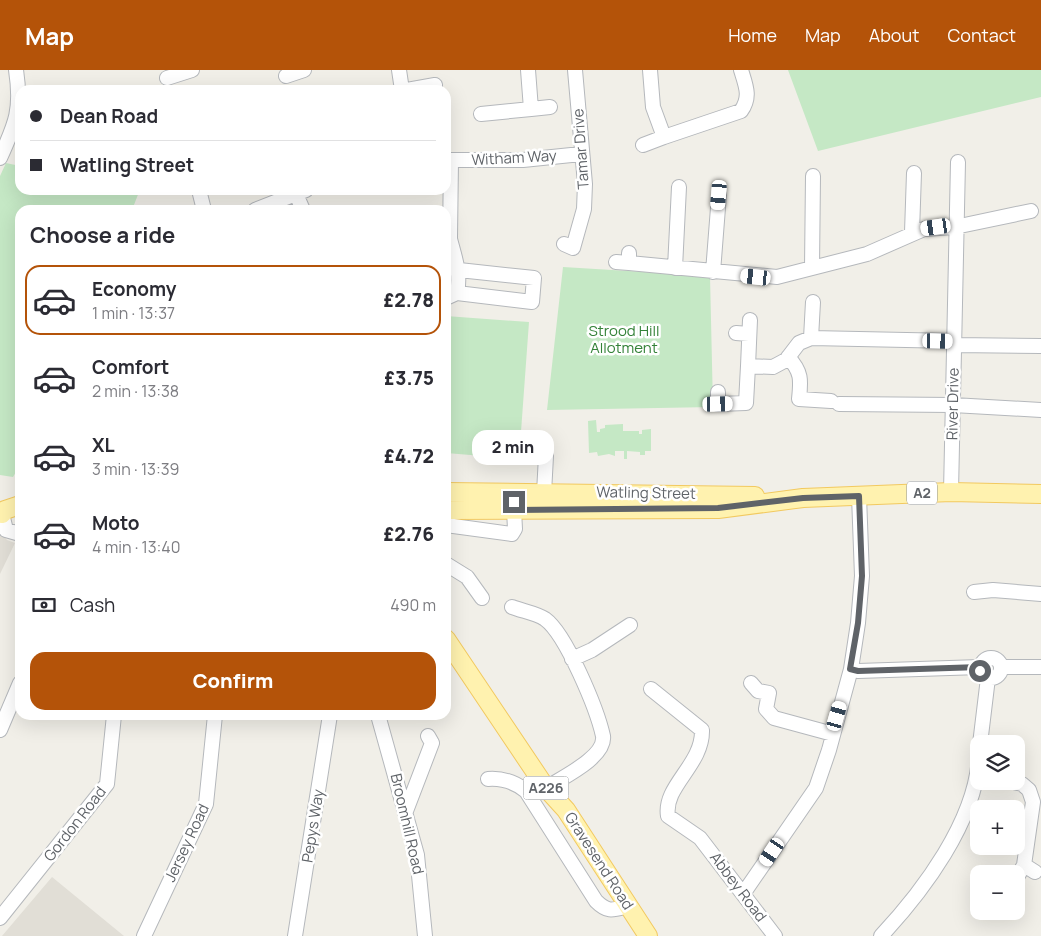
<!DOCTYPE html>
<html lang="en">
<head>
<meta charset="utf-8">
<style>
	:root { --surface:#fff; --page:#f2f2f3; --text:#2b2b33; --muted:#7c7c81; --line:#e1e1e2; --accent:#b45309 }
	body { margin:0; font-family:Manrope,sans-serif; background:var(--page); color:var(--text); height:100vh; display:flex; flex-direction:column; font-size:19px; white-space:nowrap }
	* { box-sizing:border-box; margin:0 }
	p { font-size:16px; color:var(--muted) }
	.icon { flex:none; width:28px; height:28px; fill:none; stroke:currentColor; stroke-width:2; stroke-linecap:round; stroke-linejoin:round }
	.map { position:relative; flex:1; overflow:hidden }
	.details { position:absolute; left:15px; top:135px; width:436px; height:515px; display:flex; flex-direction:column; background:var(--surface); border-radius:15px; box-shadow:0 5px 20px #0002 }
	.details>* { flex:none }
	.top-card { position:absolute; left:15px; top:15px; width:436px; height:110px; border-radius:15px; box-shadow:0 5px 20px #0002; display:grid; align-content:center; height:110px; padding:0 15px; background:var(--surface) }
	.buttons { position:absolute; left:970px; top:665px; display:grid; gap:10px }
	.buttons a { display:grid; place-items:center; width:55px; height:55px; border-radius:10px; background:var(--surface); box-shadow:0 5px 20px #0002; font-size:25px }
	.end { position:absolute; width:22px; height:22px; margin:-11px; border:6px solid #5f6368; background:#fff; box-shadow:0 0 0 2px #fff }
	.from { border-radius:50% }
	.bubble { position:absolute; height:35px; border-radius:15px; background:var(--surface); box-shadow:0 5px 20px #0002; font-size:16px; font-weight:800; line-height:35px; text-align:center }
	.car { position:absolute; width:15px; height:30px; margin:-15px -8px; border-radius:6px; box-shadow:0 0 4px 1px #0007; background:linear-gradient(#fff 24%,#345 0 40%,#fff 0 76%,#345 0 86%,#fff 0) }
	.top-card b { display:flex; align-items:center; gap:18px; height:48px; font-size:19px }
	.top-card b+b { border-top:1px solid var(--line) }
	.top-card i { width:12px; height:12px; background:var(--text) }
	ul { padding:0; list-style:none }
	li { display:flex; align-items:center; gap:15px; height:70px; margin:0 10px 8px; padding:0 5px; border:2px solid transparent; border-radius:15px }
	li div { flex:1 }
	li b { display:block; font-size:19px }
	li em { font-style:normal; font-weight:800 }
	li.current { border-color:var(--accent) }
	li>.icon { width:45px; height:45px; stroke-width:1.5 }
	h2 { padding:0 15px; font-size:22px; line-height:60px }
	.pay { display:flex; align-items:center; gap:12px; height:55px; padding:0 15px; font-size:19px }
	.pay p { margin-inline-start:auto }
	.button { display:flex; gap:10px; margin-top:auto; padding:10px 15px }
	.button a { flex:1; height:58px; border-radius:15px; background:var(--accent); color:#fff; font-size:20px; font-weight:800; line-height:58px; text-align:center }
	header { display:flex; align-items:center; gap:30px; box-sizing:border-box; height:70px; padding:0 25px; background:var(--accent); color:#fff }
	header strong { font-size:24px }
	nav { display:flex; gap:28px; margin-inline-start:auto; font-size:18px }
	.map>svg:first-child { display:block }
	.education { fill:#e1ded6 }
	.green { fill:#c5e8c5 }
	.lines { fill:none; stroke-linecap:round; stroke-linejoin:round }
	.minor-casing { stroke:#b5b8bc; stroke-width:16 }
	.major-casing { stroke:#f2c960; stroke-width:20 }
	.minor { stroke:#fff; stroke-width:14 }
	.major { stroke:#fff2af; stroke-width:18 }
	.route { stroke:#5f6368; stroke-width:6 }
	.labels { text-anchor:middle; stroke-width:5; stroke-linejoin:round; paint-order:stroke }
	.shield { fill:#fff; stroke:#8f9295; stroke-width:1 }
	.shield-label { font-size:14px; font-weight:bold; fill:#5f6368 }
	.street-label { font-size:15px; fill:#5f6368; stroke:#fff }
	.park-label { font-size:15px; fill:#348238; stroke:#fff }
</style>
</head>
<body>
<header>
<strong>Map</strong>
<nav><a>Home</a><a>Map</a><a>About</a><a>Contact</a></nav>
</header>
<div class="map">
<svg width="1041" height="866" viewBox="0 0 1041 866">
	<rect width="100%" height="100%" fill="#f1efe8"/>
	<!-- education -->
	<path class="education" d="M0 462 7 470 15 473 0 504Z
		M52 807 124 866H2Z"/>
	<!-- green -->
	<path class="green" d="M788 0H1041V27L818 81Z
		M6 93 20 96V120H128L139 122 132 140H20V395L13 407 0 405V106Z
		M563 197 710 206 713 337 547 340Z
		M446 246 529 252 519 389 446 383Z
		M596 350 597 362H600V359L605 358V355L623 354V361H639V364H642V360L651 359V381H645V385H640V382L627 381V389H624V381H615V386L609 384 598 386 597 382 589 383 588 351Z"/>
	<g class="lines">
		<!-- minor casing -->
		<g class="minor-casing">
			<path id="minor" d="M399 0 402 20
				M650 0 653 37 664 67 741 41C751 27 746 16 741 0
				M286 6 304 0
				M167 8 192 0
				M407 20 435 15V20
				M531 39 550 37
				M481 44 531 39 528 0
				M643 75 664 67
				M0 88C16 53 22 39 16 0
				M446 90H523L581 84
				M199 120 204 140
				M296 124 303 140
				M255 140 306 120
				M912 162 914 103
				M564 174 573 178 584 139 585 114 575 0
				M446 180 450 168 451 90
				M629 183V193L777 207 867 184 924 159 955 157 1031 141
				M616 192 629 193
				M675 198 679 117
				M812 198 813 106
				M713 202 719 125
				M457 223 532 232 534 208 459 200
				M446 228 457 223C461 204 455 188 450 169
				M750 250 748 296 773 297 786 290 799 273 811 268 954 271
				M736 263 749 264
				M811 268 813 232
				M954 275 1041 276
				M788 287C802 302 801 310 799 329L831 331
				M718 322V334L746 333 748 296
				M839 334 953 335 1041 340
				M951 422 958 92
				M544 423 546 386
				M2 444 6 460 20 464
				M446 455 512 464 515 459 514 440
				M446 494 467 507 482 528
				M974 522 993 520 1041 524
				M512 537C522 541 536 543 545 549 566 564 597 639 603 666 606 687 563 707 546 718
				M981 598a10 10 0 1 1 20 0a10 10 0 1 1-20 0Z
				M572 589 592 580 630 555
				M1001 597H1041
				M851 599 858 601 980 597
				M751 613 758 621 769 623 766 639 774 648 833 664
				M651 619 702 660C703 695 663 716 668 746L700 768 775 866
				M378 645 417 785 425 866
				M0 660 20 613
				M980 674 988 608
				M488 709C502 708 515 712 526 721L596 831C608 843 613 840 628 836
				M1009 711 1022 714 1029 720 1033 732 1024 795 1016 809
				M406 741 432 673 428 666
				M1024 795 1035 802
				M743 824 816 718 829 680 851 599 858 553 862 506 859 426
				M0 848 107 714 114 645
				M144 866 206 734 215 645
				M295 866 330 645
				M881 866C923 821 975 752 979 688"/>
		</g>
		<!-- major casing -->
		<g class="major-casing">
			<path id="major" d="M446 422 755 426
				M446 440 718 439 803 428 951 422 1041 424
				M2 444 5 440 20 435
				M446 569 546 718 566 740 648 866"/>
		</g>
		<!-- minor -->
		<use href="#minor" class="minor"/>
		<!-- major -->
		<use href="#major" class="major"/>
	</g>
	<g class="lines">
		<!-- route -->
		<path class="route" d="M514 432V440L718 438 803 428 859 426 862 506 858 553 850 599 858 601 980 597V601"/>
	</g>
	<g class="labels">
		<!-- shield labels -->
		<g class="shield">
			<rect x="907" y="411.5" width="30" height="23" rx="4"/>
			<rect x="523.5" y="706.5" width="45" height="23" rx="4"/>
		</g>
		<g class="shield-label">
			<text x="922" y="428">A2</text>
			<text x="546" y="723">A226</text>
		</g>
		<!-- street labels -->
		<g class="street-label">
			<text transform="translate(581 79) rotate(-94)" y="5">Tamar Drive</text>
			<text transform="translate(514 88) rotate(-3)" y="5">Witham Way</text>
			<text transform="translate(953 334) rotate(-89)" y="5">River Drive</text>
			<text transform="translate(646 423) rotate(1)" y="5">Watling Street</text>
			<text transform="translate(75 754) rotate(-52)" y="5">Gordon Road</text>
			<text transform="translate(407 754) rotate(77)" y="5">Broomhill Road</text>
			<text transform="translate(313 756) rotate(-81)" y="5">Pepys Way</text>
			<text transform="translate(187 773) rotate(-65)" y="5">Jersey Road</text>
			<text transform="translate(599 791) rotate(57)" y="5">Gravesend Road</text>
			<text transform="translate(738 817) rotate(53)" y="5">Abbey Road</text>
		</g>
		<!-- park labels -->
		<g class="park-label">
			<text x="624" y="266">Strood Hill<tspan x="624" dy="17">Allotment</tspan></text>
		</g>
	</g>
</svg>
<div class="buttons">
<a><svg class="icon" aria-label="layers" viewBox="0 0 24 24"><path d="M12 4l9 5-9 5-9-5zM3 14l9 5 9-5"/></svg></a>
<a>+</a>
<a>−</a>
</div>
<i class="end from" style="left:980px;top:601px"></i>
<i class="end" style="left:514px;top:432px"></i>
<div class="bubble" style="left:472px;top:360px;width:82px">2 min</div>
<i class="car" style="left:719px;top:125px;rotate:185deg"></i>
<i class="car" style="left:936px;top:157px;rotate:262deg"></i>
<i class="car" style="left:756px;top:207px;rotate:276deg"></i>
<i class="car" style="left:938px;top:271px;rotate:91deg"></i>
<i class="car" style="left:718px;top:334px;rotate:89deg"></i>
<i class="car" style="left:837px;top:646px;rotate:16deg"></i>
<i class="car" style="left:772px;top:782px;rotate:214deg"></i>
<div class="top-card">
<b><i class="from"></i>Dean Road</b>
<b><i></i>Watling Street</b>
</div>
<section class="details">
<h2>Choose a ride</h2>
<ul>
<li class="current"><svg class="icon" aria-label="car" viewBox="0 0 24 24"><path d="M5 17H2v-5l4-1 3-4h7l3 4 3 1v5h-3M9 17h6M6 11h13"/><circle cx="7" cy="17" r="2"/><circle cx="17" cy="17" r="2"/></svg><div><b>Economy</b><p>1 min · 13:37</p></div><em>£2.78</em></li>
<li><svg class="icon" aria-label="car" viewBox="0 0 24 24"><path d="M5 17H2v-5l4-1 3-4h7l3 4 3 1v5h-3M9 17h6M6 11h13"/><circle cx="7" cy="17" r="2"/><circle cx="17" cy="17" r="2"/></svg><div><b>Comfort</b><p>2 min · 13:38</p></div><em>£3.75</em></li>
<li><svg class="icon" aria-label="car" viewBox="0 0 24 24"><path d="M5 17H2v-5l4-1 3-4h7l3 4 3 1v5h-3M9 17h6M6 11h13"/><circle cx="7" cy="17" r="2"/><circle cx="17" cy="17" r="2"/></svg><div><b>XL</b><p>3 min · 13:39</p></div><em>£4.72</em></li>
<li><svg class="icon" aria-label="car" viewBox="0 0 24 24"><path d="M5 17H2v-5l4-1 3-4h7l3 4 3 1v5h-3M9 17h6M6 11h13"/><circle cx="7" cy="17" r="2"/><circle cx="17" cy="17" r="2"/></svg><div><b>Moto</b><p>4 min · 13:40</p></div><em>£2.76</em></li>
</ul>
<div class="pay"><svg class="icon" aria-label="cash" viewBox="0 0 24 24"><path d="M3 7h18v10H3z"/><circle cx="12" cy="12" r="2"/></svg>Cash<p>490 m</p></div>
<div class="button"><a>Confirm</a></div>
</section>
</div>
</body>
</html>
